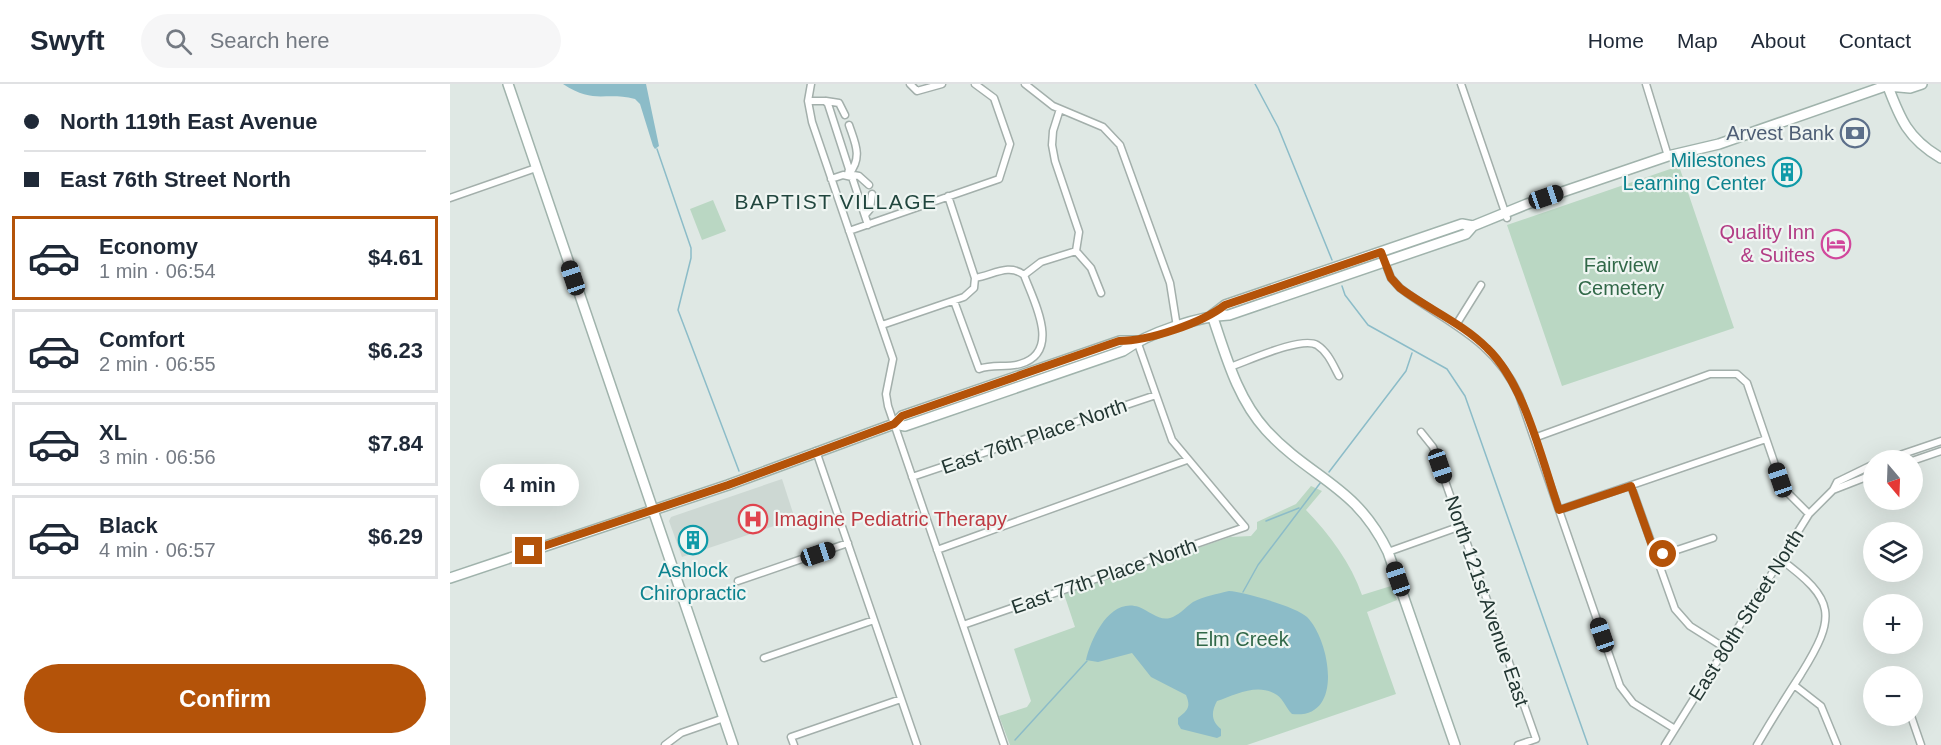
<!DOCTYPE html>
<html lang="en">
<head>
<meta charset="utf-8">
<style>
	:root { --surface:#fff; --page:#f6f6f7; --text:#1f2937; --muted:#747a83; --line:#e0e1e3; --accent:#b45309 }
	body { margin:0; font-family:Helvetica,sans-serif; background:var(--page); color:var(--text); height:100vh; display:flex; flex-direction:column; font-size:22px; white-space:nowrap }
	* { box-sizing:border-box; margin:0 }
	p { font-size:20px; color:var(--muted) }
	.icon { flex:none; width:33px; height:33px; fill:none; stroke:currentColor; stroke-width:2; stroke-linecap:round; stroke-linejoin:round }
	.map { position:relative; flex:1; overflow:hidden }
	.side { display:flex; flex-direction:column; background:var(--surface); width:450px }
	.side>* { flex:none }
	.top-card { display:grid; align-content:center; height:132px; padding:0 24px; background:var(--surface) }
	.needle { width:39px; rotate:161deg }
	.controls { position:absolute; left:1413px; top:366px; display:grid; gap:12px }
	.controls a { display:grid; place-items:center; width:60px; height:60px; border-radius:50%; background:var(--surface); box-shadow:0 6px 24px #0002; font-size:30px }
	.end { position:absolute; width:27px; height:27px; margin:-14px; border:8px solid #b45309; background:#fff; box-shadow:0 0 0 3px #fff }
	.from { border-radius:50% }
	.bubble { position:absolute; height:42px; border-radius:21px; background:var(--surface); box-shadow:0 6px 24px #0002; font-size:20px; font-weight:600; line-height:42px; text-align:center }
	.car { position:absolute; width:18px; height:36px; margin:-18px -9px; border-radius:8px; box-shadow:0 0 4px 2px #0007; background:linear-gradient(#222 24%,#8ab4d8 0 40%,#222 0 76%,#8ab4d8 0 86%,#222 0) }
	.top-card b { display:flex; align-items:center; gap:21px; height:57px; font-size:22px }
	.top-card b+b { border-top:2px solid var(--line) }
	.top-card i { width:15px; height:15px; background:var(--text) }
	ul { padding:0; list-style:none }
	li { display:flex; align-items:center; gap:18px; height:84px; margin:0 12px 9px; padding:0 12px; border:3px solid var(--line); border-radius:0px }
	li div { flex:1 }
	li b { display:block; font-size:22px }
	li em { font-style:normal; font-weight:600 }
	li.active { border-color:var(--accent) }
	li>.icon { width:54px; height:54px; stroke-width:1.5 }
	.primary-button { display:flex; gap:12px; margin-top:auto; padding:12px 24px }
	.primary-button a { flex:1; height:69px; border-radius:36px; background:var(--accent); color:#fff; font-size:24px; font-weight:600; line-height:69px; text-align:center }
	header { display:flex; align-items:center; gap:36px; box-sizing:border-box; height:84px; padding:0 30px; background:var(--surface); border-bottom:2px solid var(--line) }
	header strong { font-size:28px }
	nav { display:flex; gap:33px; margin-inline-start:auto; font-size:21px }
	.search { width:420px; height:54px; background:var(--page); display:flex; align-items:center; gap:15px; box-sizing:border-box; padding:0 21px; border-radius:33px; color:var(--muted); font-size:22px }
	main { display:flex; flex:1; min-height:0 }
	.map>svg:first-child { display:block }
	.built { fill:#cdd8d3 }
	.green { fill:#bad7c3 }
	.water { fill:#8cbcc8 }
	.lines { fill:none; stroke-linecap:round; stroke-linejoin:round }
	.stream { stroke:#8cbcc8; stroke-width:1.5 }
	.street-casing { stroke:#a3afab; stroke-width:9 }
	.secondary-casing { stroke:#a0b3ac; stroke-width:12 }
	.street { stroke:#fff; stroke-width:6 }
	.secondary { stroke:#fff; stroke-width:9 }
	.route { stroke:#b45309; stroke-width:8 }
	.labels { text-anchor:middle; stroke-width:4.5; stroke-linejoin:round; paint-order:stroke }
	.service-label { font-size:20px; fill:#4e5e75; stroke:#eff5f2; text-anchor:end }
	.culture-label { font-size:20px; fill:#0d838f; stroke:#eff5f2; text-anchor:end }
	.hotel-label { font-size:20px; fill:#b23c85; stroke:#eff5f2; text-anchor:end }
	.park-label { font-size:20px; fill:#316848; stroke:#eff5f2 }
	.street-label { font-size:20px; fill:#223632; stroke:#eff5f2 }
	.health-label { font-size:20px; fill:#be3a42; stroke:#eff5f2; text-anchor:start }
	.neighbourhood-label { font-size:21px; letter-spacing:1.5px; fill:#21463e; stroke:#eff5f2 }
</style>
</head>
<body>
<header>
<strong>Swyft</strong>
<div class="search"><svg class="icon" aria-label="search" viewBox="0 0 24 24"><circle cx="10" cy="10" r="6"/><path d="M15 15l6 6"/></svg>Search here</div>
<nav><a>Home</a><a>Map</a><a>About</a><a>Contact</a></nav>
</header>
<main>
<section class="side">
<div class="top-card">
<b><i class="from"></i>North 119th East Avenue</b>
<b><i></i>East 76th Street North</b>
</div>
<ul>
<li class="active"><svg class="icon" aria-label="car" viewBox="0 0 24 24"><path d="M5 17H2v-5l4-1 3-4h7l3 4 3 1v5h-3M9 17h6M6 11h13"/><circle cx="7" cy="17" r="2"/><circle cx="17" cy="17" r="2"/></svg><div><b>Economy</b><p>1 min · 06:54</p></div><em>$4.61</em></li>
<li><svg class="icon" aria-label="car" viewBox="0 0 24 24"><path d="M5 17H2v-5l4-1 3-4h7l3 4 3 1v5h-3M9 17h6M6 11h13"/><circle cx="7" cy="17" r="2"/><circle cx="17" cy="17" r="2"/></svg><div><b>Comfort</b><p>2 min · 06:55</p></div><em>$6.23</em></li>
<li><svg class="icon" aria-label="car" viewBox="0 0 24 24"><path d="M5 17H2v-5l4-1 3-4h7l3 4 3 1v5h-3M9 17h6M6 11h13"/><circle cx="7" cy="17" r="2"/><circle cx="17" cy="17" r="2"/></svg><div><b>XL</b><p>3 min · 06:56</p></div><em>$7.84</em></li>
<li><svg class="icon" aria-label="car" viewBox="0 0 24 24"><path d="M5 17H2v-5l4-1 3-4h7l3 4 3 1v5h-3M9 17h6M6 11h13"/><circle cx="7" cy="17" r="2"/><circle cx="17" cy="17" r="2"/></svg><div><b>Black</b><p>4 min · 06:57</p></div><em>$6.29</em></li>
</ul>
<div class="primary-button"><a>Confirm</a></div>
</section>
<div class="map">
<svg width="1491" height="661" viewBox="0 0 1491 661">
	<rect width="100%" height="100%" fill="#dfe8e4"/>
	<!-- built -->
	<path class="built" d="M332 395 345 435 232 473 219 437 221 433Z"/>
	<!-- green -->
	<path class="green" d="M1229 82 1284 244 1112 302 1057 141Z
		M263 116 276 147 252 156 240 125Z
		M861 402 872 407 856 426C880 451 901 479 912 511L941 502 947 516 917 528 946 610 797 661H560L549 632 577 623 581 617 564 565 625 543 614 510 780 453 801 452 807 445V438L846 420Z"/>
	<!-- water -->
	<path class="water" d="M113 0H196L209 62 205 65 203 62 190 20 185 15C154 7 145 21 113 0Z
		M779 507C794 508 847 523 857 533 880 556 895 636 842 630 836 624 834 616 827 611 808 598 785 611 767 617 761 628 761 637 771 645V652L767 654 731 645 728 640V634C738 626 741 623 736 611L701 593 682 569 648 578 636 576C641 554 660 513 689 523 699 527 709 537 720 534 728 532 736 523 743 518 754 512 767 510 779 507Z"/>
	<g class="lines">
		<!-- stream -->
		<path class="stream" d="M805 0 828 43 882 176
			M207 65 241 164V174L228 226 289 387
			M892 202 895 211 918 241 997 285 1015 312 1138 661
			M879 388 956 287 962 269
			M816 437 849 424
			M793 508 808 481 871 398
			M565 656 637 577"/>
		<!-- street casing -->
		<g class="street-casing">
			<path id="street" d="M361 0 358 17 362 38 443 275 436 310 438 322 554 661
				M460 0 467 7 492 0
				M575 0 603 22 653 43 670 61 720 199 727 243
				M1011 0 1057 134
				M1196 0 1218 72
				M358 17H375L378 20 399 85 398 90 409 92 419 101
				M376 17 389 19 395 31
				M610 25 603 47 602 61 605 77 629 148 626 167 641 184 651 209
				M399 41C405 59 413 73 399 90
				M381 95 393 91 402 93 418 141
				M498 112 525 194
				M0 114 86 84
				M415 131 420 125 422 110
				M399 147 549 95 560 60 544 14 525 0
				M931 168 941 194 950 204C996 239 1043 254 1069 311L1170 602 1183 619 1225 645
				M504 217 529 285C543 280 556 284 570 280 612 268 584 218 574 191
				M432 241 514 213 524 204 525 194C543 191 559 179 574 191L591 178 626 167
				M1006 241 1031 201
				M780 283C798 277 851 252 867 261 878 268 883 281 889 292
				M971 348 983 363 1086 655 1068 661
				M1084 354 1260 290H1287L1297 299 1333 404 1359 430
				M366 367 467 661
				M1435 376 1491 357
				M1462 377 1491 367
				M462 393 706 311
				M1181 402 1225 525 1240 542 1275 564
				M1383 406 1424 390
				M1109 426 1316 355
				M487 466 737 376
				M938 468 1011 442
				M1206 473 1263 454
				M288 497 398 459
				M513 541 795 443 722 356 687 257
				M314 574 424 536
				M1344 601 1371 622 1387 661
				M1461 632 1471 661
				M215 661 231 649 274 634
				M344 661 341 653 451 615
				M1215 661 1359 430 1383 406 1387 398 1424 380
				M1307 661C1321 637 1336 613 1351 590 1387 532 1386 516 1330 475"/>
		</g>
		<!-- secondary casing -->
		<g class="secondary-casing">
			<path id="secondary" d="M58 0 283 661
				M1437 0C1450 35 1458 55 1491 74
				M1438 2 1460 4 1472 0
				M762 231C776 272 787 314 816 346 861 395 906 401 938 468L1005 661
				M762 231 775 221 1012 140 1023 142
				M444 340 455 342 673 267C698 249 749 232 779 231L1016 150 1023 142 1077 120 1218 72 1269 60 1441 0
				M0 494 278 401 444 340 452 332 670 257H687"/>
		</g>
		<!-- street -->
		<use href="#street" class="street"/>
		<!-- secondary -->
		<use href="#secondary" class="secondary"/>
	</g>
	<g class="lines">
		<!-- route -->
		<path class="route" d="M79 467 278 401 444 340 452 332 669 257C699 257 752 239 775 221L931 168 941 194 950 204C978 225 1012 239 1037 264 1075 300 1092 377 1109 426L1181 402 1206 473 1213 470"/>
	</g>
	<!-- icons -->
	<defs>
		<g id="bank-ring" transform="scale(1.5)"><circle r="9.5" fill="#eff5f2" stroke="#5c6f8a" stroke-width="1.5"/><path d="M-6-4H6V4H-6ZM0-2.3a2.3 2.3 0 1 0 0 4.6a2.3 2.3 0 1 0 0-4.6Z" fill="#5c6f8a"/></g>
		<g id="building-ring" transform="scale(1.5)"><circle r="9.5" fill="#eff5f2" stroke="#0f9aa8" stroke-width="1.5"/><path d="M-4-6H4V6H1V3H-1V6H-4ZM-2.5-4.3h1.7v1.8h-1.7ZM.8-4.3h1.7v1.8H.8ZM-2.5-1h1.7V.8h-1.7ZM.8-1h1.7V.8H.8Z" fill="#0f9aa8"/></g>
		<g id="hotel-ring" transform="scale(1.5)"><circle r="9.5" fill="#eff5f2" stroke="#d1479c" stroke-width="1.5"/><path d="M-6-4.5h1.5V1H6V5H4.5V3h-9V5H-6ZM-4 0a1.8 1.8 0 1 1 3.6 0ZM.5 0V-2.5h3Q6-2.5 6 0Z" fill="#d1479c"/></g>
		<g id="hospital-ring" transform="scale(1.5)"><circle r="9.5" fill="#eff5f2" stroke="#e0444e" stroke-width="1.5"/><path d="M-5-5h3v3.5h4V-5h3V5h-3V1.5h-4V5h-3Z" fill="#e0444e"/></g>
	</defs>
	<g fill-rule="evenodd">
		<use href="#bank-ring" x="1405" y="49"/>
		<use href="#building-ring" x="1337" y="88"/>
		<use href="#hotel-ring" x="1386" y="160"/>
		<use href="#hospital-ring" x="303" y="435"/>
		<use href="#building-ring" x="243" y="456"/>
	</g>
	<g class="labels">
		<!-- service labels -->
		<g class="service-label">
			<text x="1384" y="56">Arvest Bank</text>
		</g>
		<!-- culture labels -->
		<g class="culture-label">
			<text x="1316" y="83">Milestones<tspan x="1316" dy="23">Learning Center</tspan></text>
			<text x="243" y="493" text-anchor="middle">Ashlock<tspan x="243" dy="23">Chiropractic</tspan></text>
		</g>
		<!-- hotel labels -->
		<g class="hotel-label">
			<text x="1365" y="155">Quality Inn<tspan x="1365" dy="23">&amp; Suites</tspan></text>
		</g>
		<!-- park labels -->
		<g class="park-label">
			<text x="1171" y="188">Fairview<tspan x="1171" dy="23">Cemetery</tspan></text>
			<text x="792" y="562">Elm Creek</text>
		</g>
		<!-- street labels -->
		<g class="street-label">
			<text transform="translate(584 352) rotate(-19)" y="7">East 76th Place North</text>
			<text transform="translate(654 492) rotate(-19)" y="7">East 77th Place North</text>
			<text transform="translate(1037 517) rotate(71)" y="7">North 121st Avenue East</text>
			<text transform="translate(1296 531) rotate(-58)" y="7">East 80th Street North</text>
		</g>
		<!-- health labels -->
		<g class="health-label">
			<text x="324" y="442">Imagine Pediatric Therapy</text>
		</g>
		<!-- neighbourhood labels -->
		<g class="neighbourhood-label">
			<text x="386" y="125">BAPTIST VILLAGE</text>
		</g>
	</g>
</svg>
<div class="controls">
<a><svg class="needle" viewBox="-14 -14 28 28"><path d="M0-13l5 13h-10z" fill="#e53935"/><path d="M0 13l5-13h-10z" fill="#747a83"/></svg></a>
<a><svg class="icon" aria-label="layers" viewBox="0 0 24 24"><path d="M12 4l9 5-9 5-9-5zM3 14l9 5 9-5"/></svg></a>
<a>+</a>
<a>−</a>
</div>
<i class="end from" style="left:1213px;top:470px"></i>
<i class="end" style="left:79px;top:467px"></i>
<div class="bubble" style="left:30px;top:380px;width:99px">4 min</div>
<i class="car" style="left:1096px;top:113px;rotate:71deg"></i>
<i class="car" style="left:123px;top:194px;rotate:341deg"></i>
<i class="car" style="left:990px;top:382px;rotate:161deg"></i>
<i class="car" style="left:1330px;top:396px;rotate:341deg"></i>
<i class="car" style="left:368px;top:470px;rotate:71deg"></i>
<i class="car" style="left:948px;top:495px;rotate:341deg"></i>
<i class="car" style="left:1152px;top:551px;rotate:341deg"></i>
</div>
</main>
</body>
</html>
